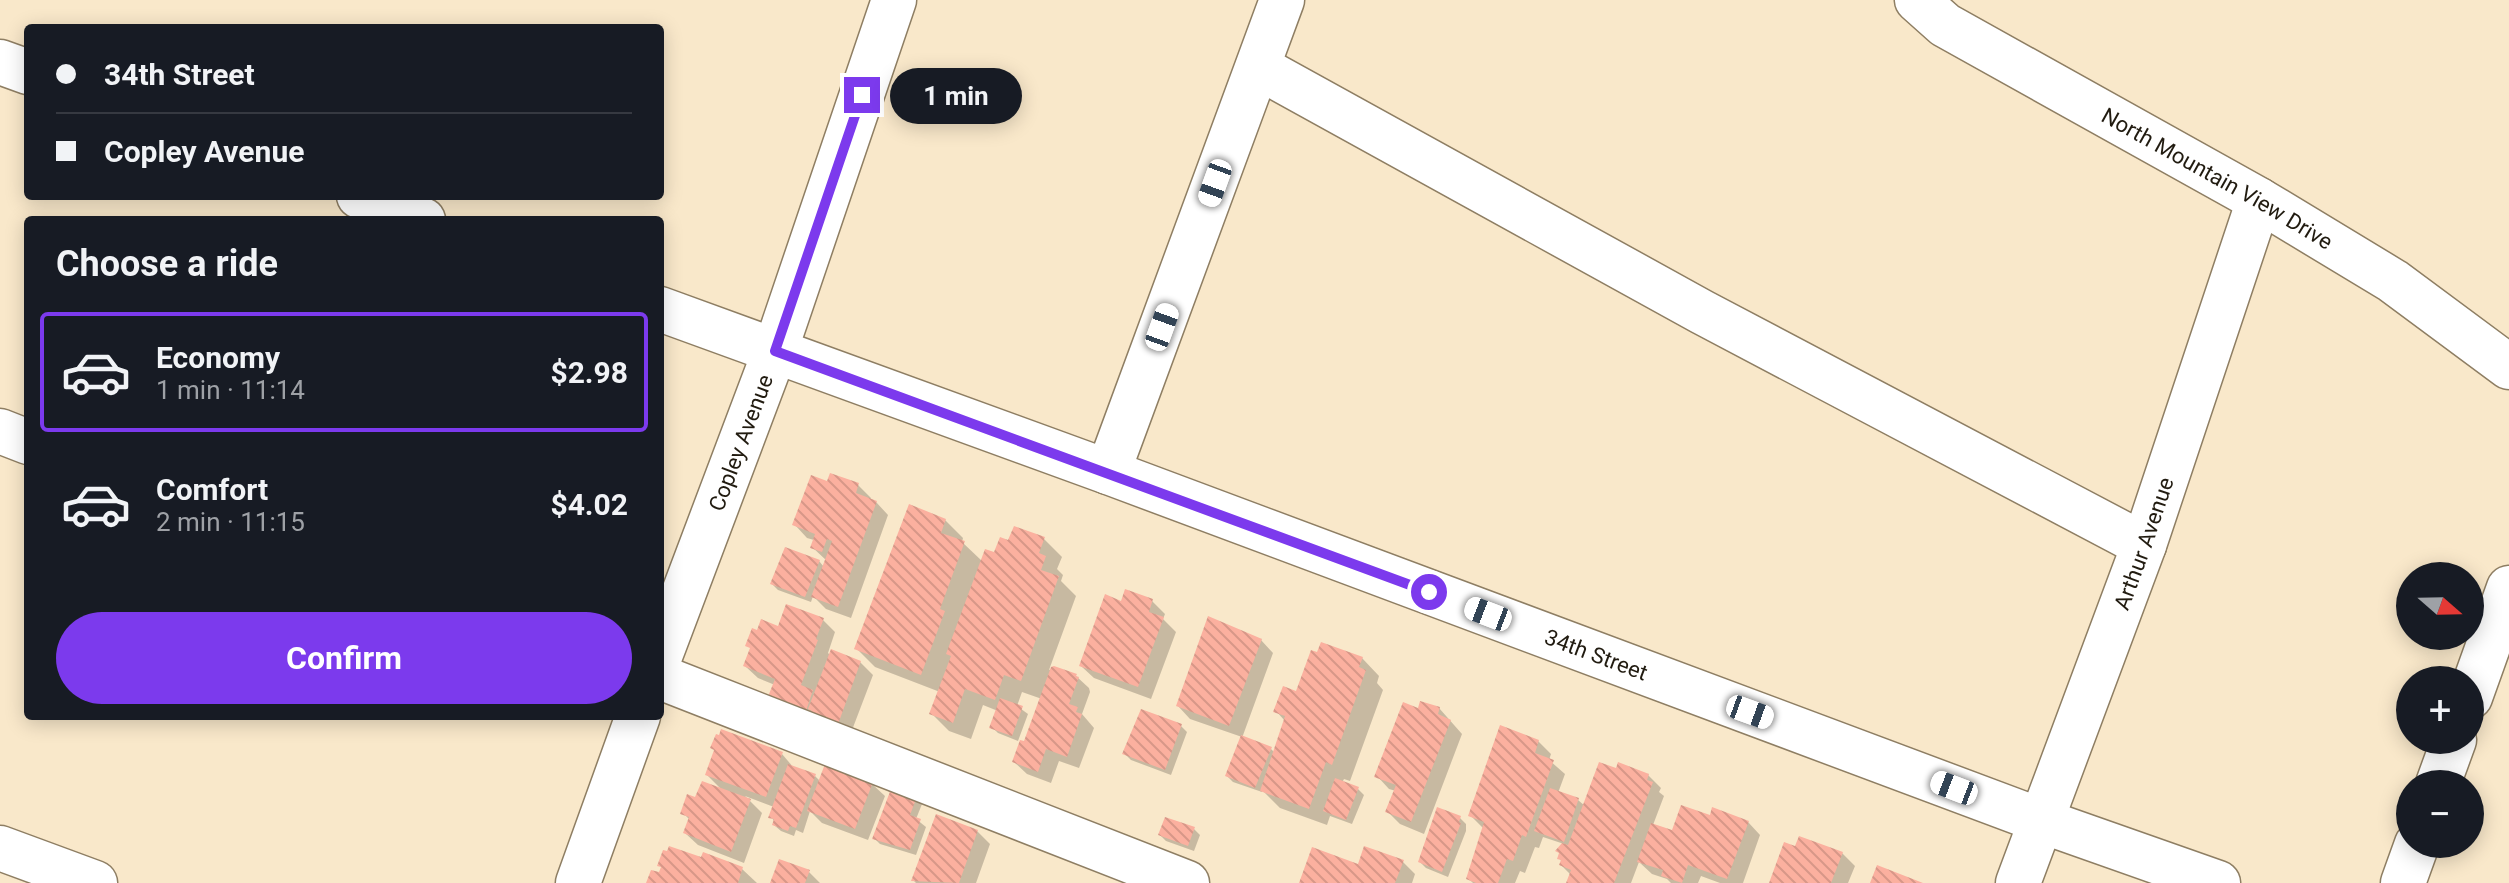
<!DOCTYPE html>
<html lang="en">
<head>
<meta charset="utf-8">
<style>
	:root { --surface:#171b24; --page:#242831; --text:#f1f3f6; --muted:#9ea1a6; --line:#363941; --accent:#7c3aed }
	body { margin:0; font-family:Roboto,sans-serif; background:var(--page); color:var(--text); height:100vh; display:flex; flex-direction:column; font-size:30px; white-space:nowrap }
	* { box-sizing:border-box; margin:0 }
	p { font-size:26px; color:var(--muted) }
	.icon { flex:none; width:44px; height:44px; fill:none; stroke:currentColor; stroke-width:2; stroke-linecap:round; stroke-linejoin:round }
	.map { position:relative; flex:1; overflow:hidden }
	.drawer { position:absolute; left:24px; top:216px; width:640px; height:504px; display:flex; flex-direction:column; background:var(--surface); border-radius:8px; box-shadow:0 4px 20px #0003 }
	.drawer>* { flex:none }
	.top-card { position:absolute; left:24px; top:24px; width:640px; height:176px; border-radius:8px; box-shadow:0 4px 20px #0003; display:grid; align-content:center; height:176px; padding:0 32px; background:var(--surface) }
	.needle { width:52px; rotate:110deg }
	.tools { position:absolute; left:2396px; top:562px; display:grid; gap:16px }
	.tools a { display:grid; place-items:center; width:88px; height:88px; border-radius:50%; background:var(--surface); box-shadow:0 4px 20px #0003; font-size:40px }
	.end { position:absolute; width:36px; height:36px; margin:-18px; border:10px solid #7c3aed; background:#fff; box-shadow:0 0 0 4px #fff }
	.from { border-radius:50% }
	.bubble { position:absolute; height:56px; border-radius:28px; background:var(--surface); box-shadow:0 4px 20px #0003; font-size:26px; font-weight:700; line-height:56px; text-align:center }
	.car { position:absolute; width:24px; height:48px; margin:-24px -12px; border-radius:10px; box-shadow:0 0 6px 2px #0007; background:linear-gradient(#fff 24%,#345 0 40%,#fff 0 76%,#345 0 86%,#fff 0) }
	.top-card b { display:flex; align-items:center; gap:28px; height:76px; font-size:30px }
	.top-card b+b { border-top:2px solid var(--line) }
	.top-card i { width:20px; height:20px; background:var(--text) }
	ul { padding:0; list-style:none }
	li { display:flex; align-items:center; gap:24px; height:120px; margin:0 16px 12px; padding:0 16px; border:4px solid transparent; border-radius:8px }
	li div { flex:1 }
	li b { display:block; font-size:30px }
	li em { font-style:normal; font-weight:700 }
	li.active { border-color:var(--accent) }
	li>.icon { width:72px; height:72px; stroke-width:1.5 }
	h2 { padding:0 32px; font-size:36px; line-height:96px }
	.action { display:flex; gap:16px; margin-top:auto; padding:16px 32px }
	.action a { flex:1; height:92px; border-radius:48px; background:var(--accent); color:#fff; font-size:32px; font-weight:700; line-height:92px; text-align:center }
	.map>svg:first-child { display:block }
	.shadow { fill:#0003 }
	.building { fill:url(#building-back-hatch) }
	.lines { fill:none; stroke-linecap:round; stroke-linejoin:round }
	.minor-casing { stroke:#8e7e63; stroke-width:47 }
	.minor { stroke:#fff; stroke-width:44 }
	.route { stroke:#7c3aed; stroke-width:10 }
	.labels { text-anchor:middle; stroke-width:7; stroke-linejoin:round; paint-order:stroke }
	.street-label { font-size:22px; fill:#211b10; stroke:#fdf6eb }
</style>
</head>
<body>
<div class="map">
<svg width="2509" height="883" viewBox="0 0 2509 883">
	<defs>
		<pattern id="building-back-hatch" width="6" height="6" patternUnits="userSpaceOnUse" patternTransform="scale(2)"><rect width="6" height="6" fill="#fbb09f"/><path d="M-1 5l2 2M0 0l6 6M5-1l2 2" fill="none" stroke="#d79788"/></pattern>
	</defs>
	<rect width="100%" height="100%" fill="#f9e8ca"/>
	<!-- shadow -->
	<path class="shadow" d="M829 484 858 485 871 498 870 500 876 502 888 515 851 618 826 609 813 596 811 602 778 590 772 584 819 561 824 567 827 561 812 547 814 540 807 538 795 525Z
		M945 520 963 538 962 542 982 561 996 555 1009 543 1044 539 1062 557 1057 569 1063 575 1061 581 1076 596 1049 670 1054 668 1076 676 1089 688 1090 692 1082 714 1094 728 1079 768 1059 761 1051 783 1027 774 1014 762 1025 744 1042 699 1022 692 1017 706 1028 714 1018 741 998 733 992 727 998 711 983 705 971 739 949 731 932 714 940 692 875 667 857 649Z
		M1152 601 1165 614 1163 619 1176 632 1151 699 1094 678 1081 666 1122 604Z
		M823 620 835 632 828 653 831 656 860 662 873 675 849 738 825 728 775 685 758 678 745 666 779 628Z
		M1261 640 1273 653 1242 738 1271 749 1275 753 1285 721 1276 711 1297 693 1362 658 1379 676 1377 683 1383 690 1350 781 1344 779 1342 783 1358 789 1364 795 1352 824 1330 816 1327 825 1280 808 1262 790V792L1233 782 1227 776 1242 737 1190 719 1178 706Z
		M1439 708 1462 734 1424 834 1400 824 1388 812 1396 791 1389 789 1377 776 1419 710Z
		M1142 711 1181 726 1187 732 1171 775 1131 760 1125 754Z
		M1538 741 1551 754 1549 760 1565 774 1558 793 1578 800 1585 806 1648 775 1661 788 1659 792 1664 796 1653 825 1674 833 1711 818 1748 822 1760 835 1743 883H1720L1701 876 1698 883H1671L1667 879 1652 874 1639 862 1631 883H1568L1571 875 1561 865 1562 862 1559 858 1564 844 1543 837 1539 848 1535 847 1525 873 1520 871 1515 883H1473L1469 879 1484 829 1470 815Z
		M782 754 794 768 815 776 821 782 826 767 872 784 885 796 868 840 822 823 810 811 803 833 796 830 794 836 781 831 774 825 775 822 771 817 774 807 745 796 762 813 744 863 698 845 685 833 690 820 683 813 696 800 724 792 707 775Z
		M895 784 924 799 916 819 926 827 916 855 880 844 874 838Z
		M1460 818 1466 824V831L1448 877 1426 868 1420 862Z
		M1194 829 1200 835 1194 851 1166 841 1160 835Z
		M977 831 990 844 976 883H916L914 881Z
		M1842 853 1855 866 1848 883H1771Z
		M1403 862 1415 874 1412 883H1301L1359 867Z
		M742 869 757 883H648L660 875Z
		M809 872 820 883H772Z"/>
	<!-- building -->
	<path class="building" d="M830 473 859 483 856 493 877 501 838 607 811 597 832 541 827 539 822 552 810 548 815 534 792 525 811 475 827 481Z
		M909 504 946 519 941 533 965 541 940 609 945 611 921 675 854 649Z
		M1014 526 1045 537 1039 553 1046 556 1041 570 1059 576 1021 681 1004 675 995 700 965 689 953 723 929 714 951 656 946 654 985 549 994 552 1000 537 1008 540Z
		M785 547 820 560 805 597 770 584Z
		M1125 589 1153 599 1149 612 1164 617 1138 687 1079 666 1105 594 1121 601Z
		M786 604 824 618 816 639 818 640 801 685 813 690 805 714 767 699 775 679 743 666 750 648 745 646 752 628 757 630 761 619 778 626Z
		M1208 616 1262 639 1229 726 1176 706Z
		M1321 642 1363 657 1359 667 1366 670 1332 765 1326 762 1309 809 1260 791 1285 716 1273 712 1283 686 1296 691 1311 650 1317 652Z
		M831 649 861 661 837 727 810 716 812 711 808 709Z
		M1054 666 1077 674 1076 676 1079 677 1069 704 1078 707 1076 712 1082 714 1067 757 1046 749 1038 772 1012 762 1020 740 1024 741 1051 667Z
		M1000 698 1023 706 1012 736 989 728Z
		M1420 701 1440 707 1438 714 1451 720 1411 822 1385 812 1396 785 1374 777 1403 702 1418 708Z
		M1141 709 1182 724 1165 770 1122 754Z
		M1500 725 1539 740 1535 753 1554 760 1526 837 1522 835 1513 861 1507 859 1498 883H1476L1466 879 1484 822 1468 816Z
		M721 729 783 752 766 797 705 775 714 750 710 748 716 734 719 735Z
		M1241 735 1272 747 1255 788 1225 776Z
		M1599 762 1616 768 1618 762 1649 774 1647 780 1653 782 1614 883H1566L1571 870 1559 865 1561 860 1557 859 1559 853 1555 851 1562 843 1568 845Z
		M788 764 816 774 796 828 790 826 788 831 772 825 774 819 768 818Z
		M825 764 873 782 855 829 807 811Z
		M1335 778 1359 787 1346 820 1323 811Z
		M702 781 751 799 731 852 683 833 689 817 680 814 687 794 695 797Z
		M894 781 919 791 910 815 921 819 910 850 872 839Z
		M1550 788 1579 798 1564 842 1534 831Z
		M1681 805 1710 815 1712 807 1749 821 1727 879 1688 865 1682 883 1661 876 1663 870 1637 862 1651 823 1672 830Z
		M1437 807 1461 816 1459 822 1461 823 1442 872 1418 862Z
		M936 814 978 830 959 883 911 881Z
		M1165 817 1195 827 1188 846 1158 835Z
		M1799 836 1843 852 1831 883H1769L1784 842 1795 846Z
		M669 846 701 857 703 852 743 867 738 883H646L651 870 659 872 661 867 657 866 663 850 667 851Z
		M1364 846 1404 860 1395 883H1299L1312 847 1358 864Z
		M779 859 810 870 805 883H770Z
		M1877 865 1923 883H1870Z"/>
	<g class="lines">
		<!-- minor casing -->
		<g class="minor-casing">
			<g id="minor">
				<path id="s1" d="M1917 0 1945 25 2259 200 2393 281 2509 367"/>
				<path d="M0 62 28 72"/>
				<path d="M1258 67 1702 312 2144 545"/>
				<path d="M359 196 423 220"/>
				<path id="s2" d="M660 309 1108 472 2042 821 2218 883"/>
				<path d="M0 431 28 442"/>
				<path d="M1108 472 1282 0"/>
				<path id="s3" d="M660 656 775 351 894 0"/>
				<path d="M660 677 1187 883"/>
				<path d="M2470 697 2509 588"/>
				<path d="M2438 784 2454 740"/>
				<path d="M0 848 95 883"/>
				<path d="M578 883 638 716"/>
				<path id="s4" d="M2018 883 2144 545 2259 200"/>
				<path d="M2403 883 2417 844"/>
			</g>
		</g>
		<!-- minor -->
		<use href="#minor" class="minor"/>
	</g>
	<g class="lines">
		<!-- route -->
		<path class="route" d="M862 95 775 351 1429 592"/>
	</g>
	<g class="labels">
		<!-- street labels -->
		<g class="street-label">
			<text dy="8" stroke="none"><textPath href="#s1" startOffset="350">North Mountain View Drive</textPath></text>
			<text dy="8" stroke="none"><textPath href="#s3" startOffset="228">Copley Avenue</textPath></text>
			<text dy="8" stroke="none"><textPath href="#s4" startOffset="362">Arthur Avenue</textPath></text>
			<text dy="8" stroke="none"><textPath href="#s2" startOffset="998">34th Street</textPath></text>
		</g>
	</g>
</svg>
<div class="tools">
<a><svg class="needle" viewBox="-14 -14 28 28"><path d="M0-13l5 13h-10z" fill="#e53935"/><path d="M0 13l5-13h-10z" fill="#9ea1a6"/></svg></a>
<a>+</a>
<a>−</a>
</div>
<i class="end from" style="left:1429px;top:592px"></i>
<i class="end" style="left:862px;top:95px"></i>
<div class="bubble" style="left:890px;top:68px;width:132px">1 min</div>
<i class="car" style="left:1215px;top:183px;rotate:200deg"></i>
<i class="car" style="left:1162px;top:327px;rotate:20deg"></i>
<i class="car" style="left:1488px;top:614px;rotate:291deg"></i>
<i class="car" style="left:1750px;top:712px;rotate:110deg"></i>
<i class="car" style="left:1954px;top:788px;rotate:291deg"></i>
<div class="top-card">
<b><i class="from"></i>34th Street</b>
<b><i></i>Copley Avenue</b>
</div>
<section class="drawer">
<h2>Choose a ride</h2>
<ul>
<li class="active"><svg class="icon" aria-label="car" viewBox="0 0 24 24"><path d="M5 17H2v-5l4-1 3-4h7l3 4 3 1v5h-3M9 17h6M6 11h13"/><circle cx="7" cy="17" r="2"/><circle cx="17" cy="17" r="2"/></svg><div><b>Economy</b><p>1 min · 11:14</p></div><em>$2.98</em></li>
<li><svg class="icon" aria-label="car" viewBox="0 0 24 24"><path d="M5 17H2v-5l4-1 3-4h7l3 4 3 1v5h-3M9 17h6M6 11h13"/><circle cx="7" cy="17" r="2"/><circle cx="17" cy="17" r="2"/></svg><div><b>Comfort</b><p>2 min · 11:15</p></div><em>$4.02</em></li>
</ul>
<div class="action"><a>Confirm</a></div>
</section>
</div>
</body>
</html>
